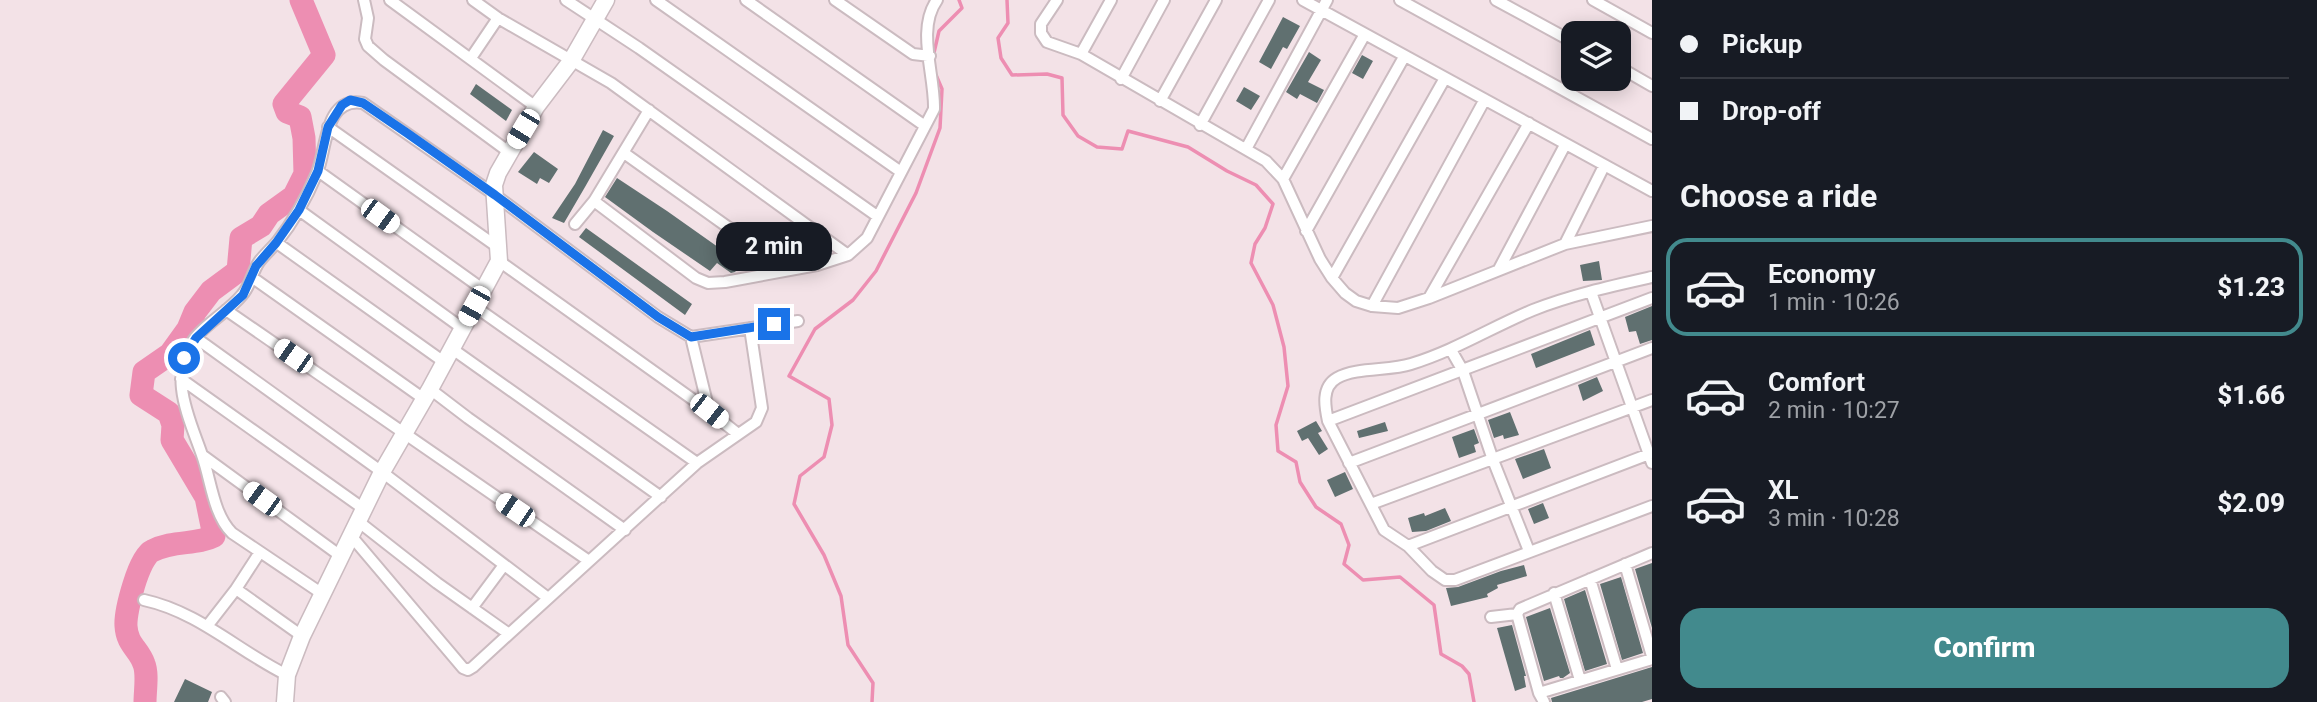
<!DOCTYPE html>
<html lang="en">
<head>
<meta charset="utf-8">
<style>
	:root { --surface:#171b24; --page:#242831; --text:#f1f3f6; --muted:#9ea1a6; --line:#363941; --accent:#428a8d }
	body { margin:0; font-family:Roboto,sans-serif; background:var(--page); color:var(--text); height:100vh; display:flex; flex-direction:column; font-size:26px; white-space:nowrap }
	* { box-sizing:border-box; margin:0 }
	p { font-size:23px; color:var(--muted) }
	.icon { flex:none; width:38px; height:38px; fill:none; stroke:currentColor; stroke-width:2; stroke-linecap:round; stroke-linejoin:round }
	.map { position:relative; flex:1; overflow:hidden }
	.details { display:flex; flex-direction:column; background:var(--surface); width:665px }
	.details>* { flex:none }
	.banner { display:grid; align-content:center; height:154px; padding:0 28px; background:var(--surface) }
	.controls { position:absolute; left:1561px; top:21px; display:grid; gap:14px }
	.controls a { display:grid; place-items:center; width:70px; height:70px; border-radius:14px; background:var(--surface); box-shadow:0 4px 18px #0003; font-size:35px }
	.end { position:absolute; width:32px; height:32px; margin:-16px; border:9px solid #1a73e8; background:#fff; box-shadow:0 0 0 4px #fff }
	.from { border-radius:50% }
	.bubble { position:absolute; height:49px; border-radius:21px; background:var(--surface); box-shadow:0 4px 18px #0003; font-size:23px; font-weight:800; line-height:49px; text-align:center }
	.car { position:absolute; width:21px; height:42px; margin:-21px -10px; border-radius:9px; box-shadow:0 0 5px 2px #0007; background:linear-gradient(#fff 24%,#345 0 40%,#fff 0 76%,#345 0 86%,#fff 0) }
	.banner b { display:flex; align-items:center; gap:24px; height:66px; font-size:26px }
	.banner b+b { border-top:2px solid var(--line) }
	.banner i { width:18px; height:18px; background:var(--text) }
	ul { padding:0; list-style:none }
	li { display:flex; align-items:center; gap:21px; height:98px; margin:0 14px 10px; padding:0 14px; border:4px solid transparent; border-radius:21px }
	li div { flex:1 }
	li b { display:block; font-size:26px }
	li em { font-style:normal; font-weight:800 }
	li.selected { border-color:var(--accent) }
	li>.icon { width:63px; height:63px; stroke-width:1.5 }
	h2 { padding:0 28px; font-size:32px; line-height:84px }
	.primary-button { display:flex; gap:14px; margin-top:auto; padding:14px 28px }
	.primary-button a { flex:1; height:80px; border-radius:21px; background:var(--accent); color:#fff; font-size:28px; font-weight:800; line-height:80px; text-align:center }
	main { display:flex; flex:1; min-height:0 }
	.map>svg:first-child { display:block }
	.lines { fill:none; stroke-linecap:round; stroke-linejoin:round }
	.stream { stroke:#ed8eb2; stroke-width:3.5 }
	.river { stroke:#ed8eb2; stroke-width:23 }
	.building { fill:#607070 }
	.street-casing { stroke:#cbbbc0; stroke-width:14 }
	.secondary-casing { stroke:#cbbbc0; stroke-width:19 }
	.street { stroke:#fff; stroke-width:10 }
	.secondary { stroke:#fff; stroke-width:16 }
	.route { stroke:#1a73e8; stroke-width:9 }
</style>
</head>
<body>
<main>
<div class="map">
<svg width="1652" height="702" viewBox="0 0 1652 702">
	<rect width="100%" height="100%" fill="#f3e2e7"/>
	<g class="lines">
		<!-- stream -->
		<path class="stream" d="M1007 0 1008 23 998 38 1001 58 1012 75 1047 74 1062 78 1063 115 1078 136 1097 147 1122 149 1128 131 1188 147 1227 171 1256 185 1273 204 1265 228 1255 244 1251 263 1273 305 1284 347 1288 386 1276 425 1278 451 1296 462 1300 482 1316 507 1341 524 1349 545 1344 564 1363 580 1400 577 1434 605 1441 654 1462 666 1469 674 1474 702
			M933 57 939 31 962 8 959 0
			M872 702 873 683 848 645 841 596 824 555 794 504 800 476 824 457 832 425 829 399 789 376 815 329 853 300 876 271 916 193 940 128 942 89 936 75"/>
		<!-- river -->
		<path class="river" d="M145 702C145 691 148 674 144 664 139 649 127 645 126 626 125 611 139 557 152 551 173 540 197 545 214 536L206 497 172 440 173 425 169 413 141 395 144 372 170 354 188 329 195 312 211 291 238 271 241 238 261 226 269 214 294 196 305 174 304 138 300 117 287 112 284 104 324 55 301 0"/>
	</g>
	<!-- building -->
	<path class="building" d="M1283 17 1300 26 1287 49 1283 47 1271 69 1259 62Z
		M1309 52 1321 60 1308 82 1324 90 1317 103 1300 94 1297 99 1286 92Z
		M1362 55 1373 61 1363 79 1352 73Z
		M476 84 512 110 506 121 470 94Z
		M1244 87 1260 96 1251 110 1236 101Z
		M603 130 614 136 585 187 564 223 552 218 575 184Z
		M534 152 558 169 549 183 540 178 537 184 518 172Z
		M617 178 667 211 742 264 735 272 731 273 717 263 710 271 653 232 605 197Z
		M586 228 692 304 685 315 579 237Z
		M1599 261 1602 280 1583 281 1580 265Z
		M1652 306V340L1640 344 1636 331 1629 332 1625 317Z
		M1590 330 1595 345 1536 368 1531 354Z
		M1597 377 1603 391 1583 401 1578 385Z
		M1510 412 1519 435 1504 439 1503 435 1494 438 1488 420Z
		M1316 421 1322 431 1318 433 1328 449 1319 455 1308 438 1302 441 1297 431Z
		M1385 422 1388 431 1359 438 1357 431Z
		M1474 429 1479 443 1474 445 1476 452 1459 458 1452 437Z
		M1544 449 1551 468 1523 479 1515 459Z
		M1345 472 1353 489 1335 497 1327 480Z
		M1543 503 1549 518 1534 524 1528 509Z
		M1445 508 1451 521 1426 531 1412 532 1408 518 1424 513 1425 516Z
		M1652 563V628L1635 569Z
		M1524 565 1527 576 1497 585 1498 588 1487 594 1488 597 1451 606 1446 588 1458 587 1501 571Z
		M1621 577 1643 653 1622 660 1600 584Z
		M1585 590 1607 664 1585 671 1564 599Z
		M1550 608 1570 673 1563 678H1560L1559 676 1544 681 1526 617Z
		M1512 625 1526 676H1524L1526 687 1515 691 1497 628Z
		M1652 667V699L1642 702H1552L1551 698Z
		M185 679 212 692 208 702H174Z"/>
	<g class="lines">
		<!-- street casing -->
		<g class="street-casing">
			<path id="street" d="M364 0 368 18 365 39 368 46 384 60 509 152
				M390 0 536 107
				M473 0 498 18 611 83 848 255
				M566 0 639 48 877 216
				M656 0 901 172
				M746 0 925 126
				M835 0 913 54 930 56
				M1057 0 1041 24V33L1047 42 1081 54 1266 161 1283 179 1320 259 1332 278 1345 293 1356 301 1372 306 1398 308 1429 298 1565 244 1652 226
				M1303 0 1652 191
				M1400 0 1652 139
				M1496 0 1573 42
				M1593 0 1652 33
				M1081 54 1111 0
				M471 58 498 18
				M1619 67 1652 86
				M1121 79 1164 0
				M1160 101 1216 0
				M1200 125 1269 0
				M328 127 499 248
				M1246 149 1327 0
				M624 153 788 270
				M318 171 484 290
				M1283 179 1365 34
				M594 201 696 278 708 283 725 282 817 265 848 255 867 238 934 109C935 75 916 29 937 0
				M299 210 462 328
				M575 224 594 201 649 110
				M1306 231 1404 57
				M277 243 444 362
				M1565 244 1604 166
				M499 261 709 411
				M1499 269 1565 145
				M1652 277C1612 286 1571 295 1533 310 1492 327 1454 351 1411 364 1390 371 1356 367 1337 378 1321 387 1325 407 1328 421L1384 530 1408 546 1432 571 1445 580H1455L1652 506
				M253 278 424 399
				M1332 278 1445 78
				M1591 292 1652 463
				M1429 298 1529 123
				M474 306 697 463
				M1372 306 1484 101
				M226 310 589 561
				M691 337 798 321
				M196 338 382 472 548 598
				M451 348 661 497
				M1451 350 1463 371 1493 460 1529 551
				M181 379 364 509
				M430 389 468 418 625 530
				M1328 421 1652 298
				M202 455 342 557
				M1349 463 1652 348
				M1371 504 1652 400
				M352 537 463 668 468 670 473 667 509 634 437 583 359 522
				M1408 546 1652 453
				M1625 564 1652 656
				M1590 579 1617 669
				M236 589 302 636
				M1554 593 1580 680
				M324 595 232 533C213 514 211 480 202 455 189 417 167 376 195 338 208 322 229 311 242 295 251 285 252 272 259 262 264 255 271 249 277 242 293 222 307 197 317 173 327 149 324 96 363 103L495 195 658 317 691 337 709 411 738 434
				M144 600C199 612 238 651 287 675
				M472 608 504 565
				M1517 614 1539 693 1544 702
				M1491 617 1517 614 1520 609 1652 553
				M208 625 236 589 260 552
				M509 634 697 463 756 422 762 408 750 328
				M1539 693 1652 659
				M221 697 225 702"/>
		</g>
		<!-- secondary casing -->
		<g class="secondary-casing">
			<path id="secondary" d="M285 702 287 675 302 636 382 472 430 389 499 261 494 185 498 173 536 107 571 61 606 0"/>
		</g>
		<!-- street -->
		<use href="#street" class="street"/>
		<!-- secondary -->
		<use href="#secondary" class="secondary"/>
	</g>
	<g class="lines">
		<!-- route -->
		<path class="route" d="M184 358 196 338 243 295 256 266 276 243 299 210 318 171 328 127 342 105 350 100 363 103 407 133 495 195 658 317 691 337 774 324"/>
	</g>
</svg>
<div class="controls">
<a><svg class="icon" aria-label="layers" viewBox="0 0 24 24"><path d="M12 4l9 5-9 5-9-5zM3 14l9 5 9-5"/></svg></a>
</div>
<i class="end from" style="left:184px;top:358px"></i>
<i class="end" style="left:774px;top:324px"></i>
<div class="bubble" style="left:716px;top:222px;width:116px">2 min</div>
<i class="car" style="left:523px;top:129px;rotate:211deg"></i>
<i class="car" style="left:380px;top:216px;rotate:126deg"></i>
<i class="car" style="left:474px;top:306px;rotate:209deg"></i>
<i class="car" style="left:293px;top:356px;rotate:305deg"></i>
<i class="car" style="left:709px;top:411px;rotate:128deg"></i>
<i class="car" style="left:262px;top:499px;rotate:306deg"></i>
<i class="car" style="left:515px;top:510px;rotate:304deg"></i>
</div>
<section class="details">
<div class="banner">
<b><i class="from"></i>Pickup</b>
<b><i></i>Drop-off</b>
</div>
<h2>Choose a ride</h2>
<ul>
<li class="selected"><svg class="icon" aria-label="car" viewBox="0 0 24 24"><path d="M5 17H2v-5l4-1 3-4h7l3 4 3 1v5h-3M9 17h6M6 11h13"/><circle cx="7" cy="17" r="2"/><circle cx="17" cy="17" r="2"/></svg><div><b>Economy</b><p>1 min · 10:26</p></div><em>$1.23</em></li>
<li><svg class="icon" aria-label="car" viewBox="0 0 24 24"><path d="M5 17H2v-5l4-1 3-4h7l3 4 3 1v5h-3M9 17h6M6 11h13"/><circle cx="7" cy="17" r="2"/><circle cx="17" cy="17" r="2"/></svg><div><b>Comfort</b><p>2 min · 10:27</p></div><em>$1.66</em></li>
<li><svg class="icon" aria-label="car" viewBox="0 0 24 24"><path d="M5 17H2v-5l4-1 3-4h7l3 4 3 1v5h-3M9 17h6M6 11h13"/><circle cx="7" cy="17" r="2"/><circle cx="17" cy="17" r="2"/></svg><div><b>XL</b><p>3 min · 10:28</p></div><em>$2.09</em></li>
</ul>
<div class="primary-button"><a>Confirm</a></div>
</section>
</main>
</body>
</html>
